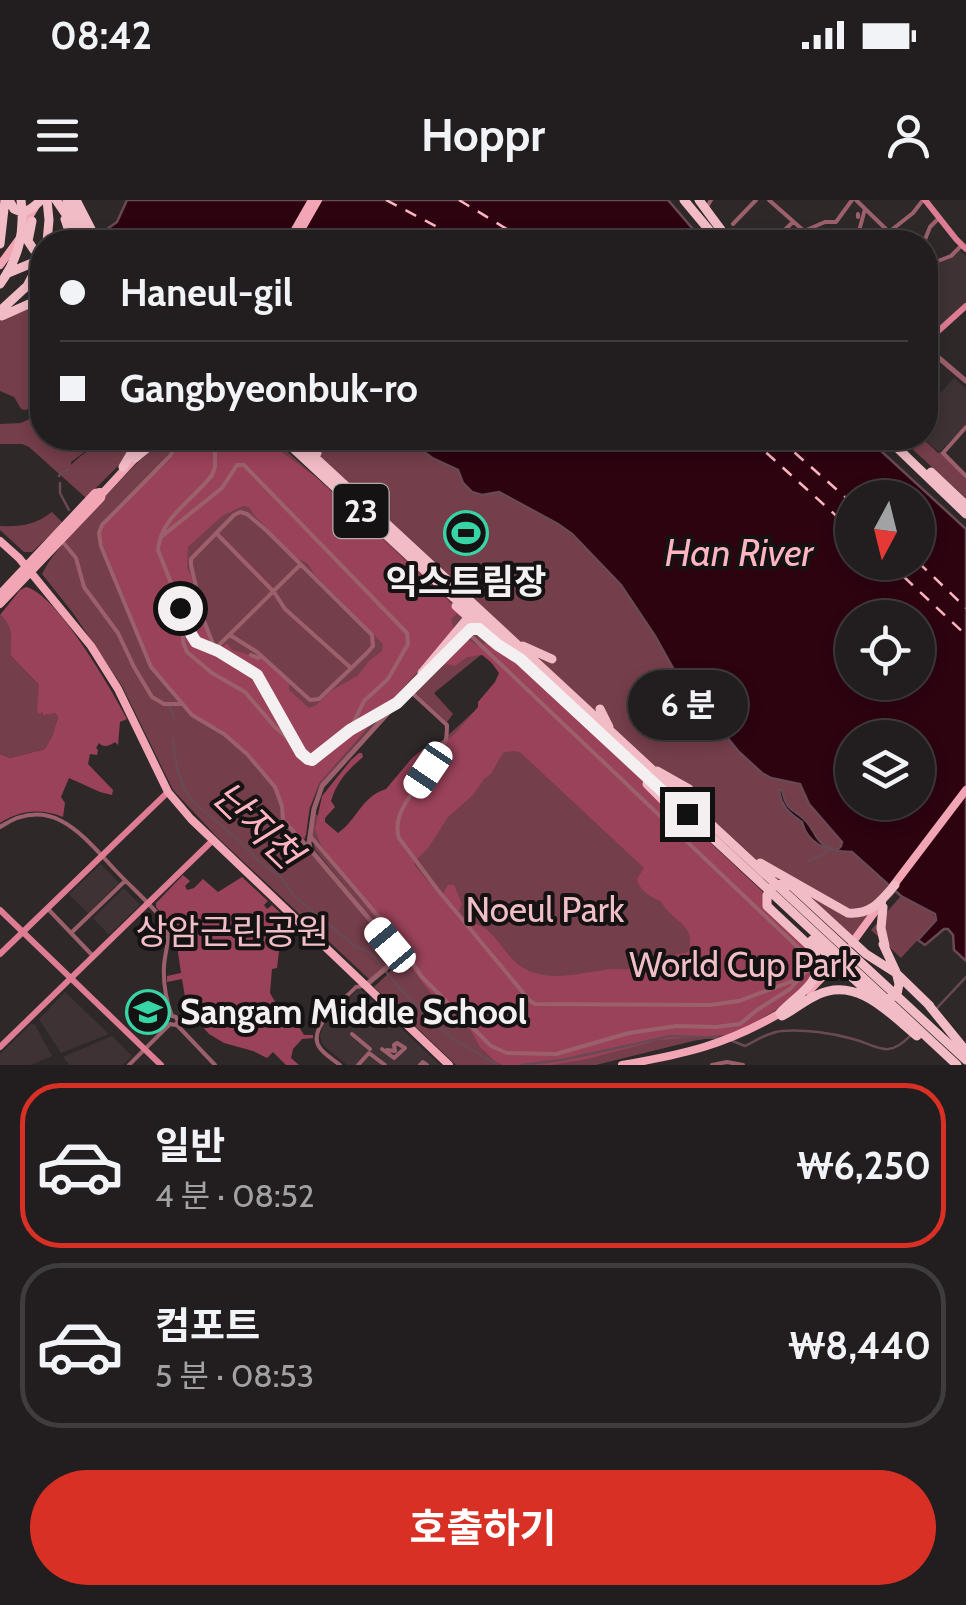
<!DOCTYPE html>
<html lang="ko">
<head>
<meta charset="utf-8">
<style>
	:root { --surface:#221e1f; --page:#2e2b2c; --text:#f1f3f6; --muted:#a2a2a4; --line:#3f3c3d; --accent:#d93025 }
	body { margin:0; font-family:Cabin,"Noto Sans KR",sans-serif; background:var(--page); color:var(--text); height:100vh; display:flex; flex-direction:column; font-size:38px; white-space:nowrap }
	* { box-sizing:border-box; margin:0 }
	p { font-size:32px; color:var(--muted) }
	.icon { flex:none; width:55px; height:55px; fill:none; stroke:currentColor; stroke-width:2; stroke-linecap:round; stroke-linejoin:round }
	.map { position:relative; height:865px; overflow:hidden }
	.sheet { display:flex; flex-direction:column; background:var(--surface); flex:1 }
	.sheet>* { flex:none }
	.guide { position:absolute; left:30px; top:30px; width:908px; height:220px; border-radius:40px; box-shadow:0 5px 15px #0003,0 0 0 2px var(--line); display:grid; align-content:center; height:220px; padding:0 30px; background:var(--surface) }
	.needle { width:65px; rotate:187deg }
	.buttons { position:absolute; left:835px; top:280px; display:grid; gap:20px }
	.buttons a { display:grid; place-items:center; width:100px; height:100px; border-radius:50%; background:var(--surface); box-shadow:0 5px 15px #0003,0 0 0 2px var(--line); font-size:50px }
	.end { position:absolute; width:45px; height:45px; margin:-22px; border:12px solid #f4f0f1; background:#111; box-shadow:0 0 0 5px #111 }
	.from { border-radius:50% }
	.bubble { position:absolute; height:70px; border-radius:35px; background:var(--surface); box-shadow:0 5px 15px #0003,0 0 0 2px var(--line); font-size:32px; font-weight:700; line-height:70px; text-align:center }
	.car { position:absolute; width:30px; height:60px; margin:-30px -15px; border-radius:12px; box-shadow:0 0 8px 2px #0007; background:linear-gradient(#fff 24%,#345 0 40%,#fff 0 76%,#345 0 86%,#fff 0) }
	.guide b { display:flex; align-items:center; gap:35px; height:95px; font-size:38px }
	.guide b+b { border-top:2px solid var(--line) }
	.guide i { width:25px; height:25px; background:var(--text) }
	ul { padding:18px 0 0; list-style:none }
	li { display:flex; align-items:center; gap:30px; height:165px; margin:0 20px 15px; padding:0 10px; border:5px solid var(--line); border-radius:40px }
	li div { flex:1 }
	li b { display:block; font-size:38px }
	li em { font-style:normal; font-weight:700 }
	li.on { border-color:var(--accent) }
	li>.icon { width:90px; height:90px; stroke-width:1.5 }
	.action { display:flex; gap:20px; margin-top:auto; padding:20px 30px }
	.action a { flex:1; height:115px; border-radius:60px; background:var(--accent); color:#fff; font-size:40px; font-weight:700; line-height:115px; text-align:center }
	.status { display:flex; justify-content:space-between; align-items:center; height:70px; padding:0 50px; background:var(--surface); direction:ltr }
	.status svg { height:28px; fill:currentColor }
	header { display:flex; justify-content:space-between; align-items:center; height:130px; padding:0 30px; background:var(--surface); font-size:45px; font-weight:700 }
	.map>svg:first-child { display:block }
	.built { fill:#3f3234 }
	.green { fill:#753e4b }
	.forest { fill:#9a4259; fill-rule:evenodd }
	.water { fill:#2d0310; stroke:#694a54; stroke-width:2.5; fill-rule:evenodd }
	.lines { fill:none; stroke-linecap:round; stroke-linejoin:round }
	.stream { stroke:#694a54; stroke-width:2.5 }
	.ferry { stroke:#ffb4c2; stroke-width:2.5; stroke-dasharray:12 10; stroke-linecap:butt }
	.minor { stroke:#9c606c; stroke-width:4 }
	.tertiary { stroke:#9c606c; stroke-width:5 }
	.secondary { stroke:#dd7c92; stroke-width:6 }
	.primary { stroke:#f2a6b5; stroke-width:8 }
	.trunk { stroke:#f2bcc6; stroke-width:9 }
	.route { stroke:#f4f0f1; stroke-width:12 }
	.labels { text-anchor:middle; stroke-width:8; stroke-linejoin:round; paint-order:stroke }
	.shield { fill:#141212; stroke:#b1adae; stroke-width:2.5 }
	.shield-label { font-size:32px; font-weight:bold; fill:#f4f0f1 }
	.poi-label { font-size:35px; font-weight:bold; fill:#f4f0f1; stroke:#141212 }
	.park-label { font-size:35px; fill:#f1bec7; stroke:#141212 }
	.water-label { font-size:38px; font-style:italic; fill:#ffb4c2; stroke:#141212 }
</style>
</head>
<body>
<div class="status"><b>08:42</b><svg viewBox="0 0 49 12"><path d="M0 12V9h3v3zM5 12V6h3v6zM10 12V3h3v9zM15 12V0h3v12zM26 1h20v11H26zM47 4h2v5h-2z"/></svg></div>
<header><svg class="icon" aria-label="menu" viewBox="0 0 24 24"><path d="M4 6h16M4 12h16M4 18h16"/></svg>Hoppr<svg class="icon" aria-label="person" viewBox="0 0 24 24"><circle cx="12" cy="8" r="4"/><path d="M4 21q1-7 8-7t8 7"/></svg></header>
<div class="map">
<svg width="966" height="865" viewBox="0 0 966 865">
	<rect width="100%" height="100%" fill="#2e2829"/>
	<!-- built -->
	<path class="built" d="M959 50 966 56V102L935 130 931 79 927 67 950 59Z
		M954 178 966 189V225L939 252 923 238 925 210Z
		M101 664 119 683 88 713 69 694Z
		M124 688 140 705 109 735 93 718Z
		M359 788 440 865H347L323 845 320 837 323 826Z
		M65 792 109 834 61 853 39 819Z
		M31 824 35 825 52 856 31 865H0V854Z
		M112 836 132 856 123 865H69L63 857Z"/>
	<!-- green -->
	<path class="green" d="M42 99V204L25 210 21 209 14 197 0 191V119Z
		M42 213V238H96L91 247 71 262V265C81 254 93 250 98 238H138L121 263 86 298 29 247 22 244H0V224L21 223Z
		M161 238H272L415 365 466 417V420L319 586 310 608 305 639 300 640 390 748 392 759 370 780 217 637 173 590 122 486 73 413 42 374C50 357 62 346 73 330Z
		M299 238H404L434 259 558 324 588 349 621 385 655 436 678 477 739 552 762 573 770 578 800 584C821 627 860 660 897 691L847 743Z
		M900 238H922L938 253 941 252 966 276V298Z
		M52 312 63 323 32 352H24L0 330V326C20 327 35 325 52 312Z
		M0 415C15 429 10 437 11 456L39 485 41 511 55 513 58 517 52 536 45 549 10 558 0 554Z
		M472 432H475L590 539 787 733 736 834 693 841 596 865H456L374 787C385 776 401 766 396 749L315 650 312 635 316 614 339 635 479 507 496 484 500 471 482 454 434 493 453 514 447 522 414 492Z
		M901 696 932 713 936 720 901 758 871 730Z"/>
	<!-- forest -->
	<path class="forest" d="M183 238H262L316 277 458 410V413L451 419 454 430 319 583 309 609 306 635 303 638 299 637 284 620 279 594 248 553 219 528 198 518 186 507 152 466 104 347 100 335 102 327 112 315 169 261ZM243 306 249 307 254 315 296 358 307 363 315 375 383 444 382 451 370 460 357 476 331 491 315 506 309 508 289 490V483L261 458 232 450 227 443 220 449 227 455 226 458 216 457 208 430 202 422 191 375 187 368 188 347 222 316Z
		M26 387C56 393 112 490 127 519L120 522 118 545 115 542C110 546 103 548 99 543L96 548 98 550 97 555 90 554 88 564 113 590 112 595 100 592 69 578 61 597 65 603 63 617C41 608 20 610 0 623V554L10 558 45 549 52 536 58 517 55 513 43 515V511L40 514 37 512 39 485 11 456C10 437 15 429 0 415L20 390Z
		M465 440H469L481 448 487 441 491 442 524 468 761 690 815 757 814 777 786 804 736 834 659 840 587 859 552 865H503L496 862 480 847 470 829 435 799 321 645 315 629 322 596 351 560 359 553H362L363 557C348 570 337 581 331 601L335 607 325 618V622L338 633C358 619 361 597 386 589L412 558 431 543 436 546 441 541 452 537 478 507V502L495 482 499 473 491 462 482 455 467 457 455 466 445 464ZM515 551 521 553 644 668 637 679C639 690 651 698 661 701 671 722 698 724 688 752 675 755 662 758 650 762 642 764 636 768 628 769 620 770 612 768 604 770 576 774 546 783 520 766 502 753 493 723 468 723L459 711 462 704 454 685H448L443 694H439L415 666 414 662 429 647 448 617 473 595 484 579 491 574 501 556 504 552Z
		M183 675 190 681 185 686 187 690 194 688 203 679 218 692 242 677 268 701 264 705 267 709 272 705 296 728 292 733V741L279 751 277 768 272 769 270 793 278 807 288 809 304 835H313V838L302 839 293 849 291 858 299 865H286L273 852 267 858 253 851 224 843 209 834 187 809 182 779 167 782V776L181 773 177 745H171V725L156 707V703Z"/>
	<!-- water -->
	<path class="water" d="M127 0H668L704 42H192L183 36 158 31 144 33 121 42H89L117 22Z
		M404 238H867L966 329V761L954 750 953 735 948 729H944L925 745 918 740 936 720 935 714 901 696 852 652C831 652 808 647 802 622 790 614 781 607 779 590H782C787 614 795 608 807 622 819 637 815 644 837 650L841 646 842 642 809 604 800 584 771 578 762 573 739 552 678 477 655 436 621 385 572 334 558 324 499 292 482 295 472 292 463 283 458 270 434 259ZM852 298H918V362H852ZM852 418H918V482H852ZM852 538H918V602H852Z"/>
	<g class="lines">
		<!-- stream -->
		<path class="stream" d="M59 276 61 273 68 270
			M60 283V293L69 310
			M169 506 174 518
			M173 541 177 569 185 590 192 601 240 641 260 662 282 678 293 695 305 705 356 747 370 752 401 790 428 817 455 840 498 865
			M808 661 823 655 827 650
			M936 809 966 777
			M730 840 745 846C757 840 769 832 782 831 804 829 832 833 853 839 877 845 887 860 910 836
			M522 865 562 860 671 836 723 838"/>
		<!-- ferry -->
		<path class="ferry" d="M386 0 466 42
			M459 0 528 42
			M750 238 852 330
			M778 238 852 303
			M888 362 966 435
			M918 362 966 408"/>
		<!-- minor -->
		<path class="minor" d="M769 0 804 31 825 22H836L852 0
			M856 0 889 32 913 13 923 0
			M708 5 711 0
			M858 14V17
			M733 24 756 0
			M739 32 746 42
			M772 42 793 22
			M856 42 865 9
			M924 42 930 27 939 18
			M925 66 951 56 962 45
			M966 227 943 253 966 276
			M181 238 170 256 102 325 99 333 101 346 151 467 192 515 224 534 247 554 275 587 282 606 283 620 310 649
			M215 238V267L212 275C194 299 160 318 158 350L191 434C202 450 234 456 252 471 266 483 290 534 301 553L307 559 316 558 350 530 393 505
			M217 334 274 392 285 409 351 468
			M161 337 222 288 237 265H244L407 433 408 444 388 479 364 501 350 530
			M61 340 76 358 84 387 118 433 134 467 152 497 164 504H181
			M182 417 183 442 187 452 212 473 245 492 275 527 292 542
			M469 434 804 753 806 759 800 775
			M230 435 257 452 310 500 319 499 367 453 373 446 372 435 267 331 247 314 240 312 234 315 191 359V365L204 421 215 449 300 365
			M251 455 258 458 260 456
			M410 491 447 525C447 531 447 537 445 542 437 571 388 606 399 638L437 689 530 801 535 804 710 805 739 801 798 779
			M0 627C52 592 84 637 117 672 133 689 152 705 166 724 171 738 165 751 164 766 163 783 166 800 172 816L176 817 178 822 175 825 170 824 129 865
			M310 636 390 730 422 777 491 846 507 853 556 854 629 833 676 826 716 827 740 824 757 810 790 789 812 765
			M48 709 93 756
			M71 733 125 681
			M177 825 215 865
			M352 834 370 849
			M382 849 394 858 405 848 397 843 394 845 395 851 387 850
			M340 865C334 860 325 855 320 848 305 829 344 800 356 787L363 786
			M358 865 369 853 385 865
			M420 865 423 862 427 865
			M712 865 727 862 743 865"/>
		<!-- tertiary -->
		<path class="tertiary" d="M925 146 966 181
			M366 785 392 763 395 754 391 745 310 649 309 643 314 609 322 586 414 484"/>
		<!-- secondary -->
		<path class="secondary" d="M925 0 956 39 966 49
			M925 143 966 106
			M0 710 161 865
			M0 754 168 592
			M0 847 212 641"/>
		<!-- primary -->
		<path class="primary" d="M21 30 37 4
			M288 42 312 0
			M294 42 318 0
			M0 65 20 38
			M132 256 149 238
			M100 296 138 255
			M0 341 19 358 91 446 118 489 168 592 191 619 449 865
			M0 394 95 293 100 292
			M0 404 101 298 102 294
			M893 686 966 590
			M852 743 882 702
			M809 791 837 762
			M622 865C685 854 726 845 782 812"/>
		<!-- trunk -->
		<path class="trunk" d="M9 0 14 9C25 15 31 9 39 2
			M56 0 85 42
			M67 0 94 42
			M76 0 91 29
			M684 0 709 30 720 40
			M699 0 730 42
			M32 21 28 41 34 50 42 52
			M47 42 49 20 47 0
			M65 42 69 31 65 19
			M0 44 5 0
			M8 73 42 59
			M0 84C19 58 25 32 21 0
			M0 111 27 86 42 58
			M2 116 42 98
			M282 238 957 865
			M294 238 966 860
			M305 238 317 253
			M887 238 966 314
			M135 258 159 238
			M123 267 140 238
			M931 272 966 305
			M456 406 500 446
			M523 446 552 459
			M422 473 468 418
			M414 484 441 461 471 429H478
			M600 509 609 527
			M657 571 689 589 693 594 692 598
			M647 584 673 610 679 613
			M760 663 848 713C872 715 880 701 895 685
			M883 707 881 728 885 746
			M812 740 870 794C879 802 886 801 897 794L899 784 896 772 883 744
			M814 750 767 706V695L774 685 784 684 792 686 866 754 896 773 930 806
			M927 803 966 851
			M780 813C800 792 830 779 812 747
			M782 816C794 810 805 800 817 795 857 776 889 813 917 836"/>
	</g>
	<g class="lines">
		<!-- route -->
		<path class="route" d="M180 408 191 434 196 442 218 451 257 475 301 553 308 559 312 560 350 530 397 503 471 429H479L498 445 520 459 687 614"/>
	</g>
	<!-- icons -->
	<defs>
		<g id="stadium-ring" transform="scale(2.25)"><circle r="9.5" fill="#141212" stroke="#37d4a6" stroke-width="1.5"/><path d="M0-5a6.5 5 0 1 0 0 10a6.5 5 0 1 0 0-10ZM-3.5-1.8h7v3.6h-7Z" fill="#37d4a6"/></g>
		<g id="school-ring" transform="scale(2.25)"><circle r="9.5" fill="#141212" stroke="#37d4a6" stroke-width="1.5"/><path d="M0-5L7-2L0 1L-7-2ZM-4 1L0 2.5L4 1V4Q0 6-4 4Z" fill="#37d4a6"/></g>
	</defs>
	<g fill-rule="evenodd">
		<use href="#stadium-ring" x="466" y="333"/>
		<use href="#school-ring" x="148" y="812"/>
	</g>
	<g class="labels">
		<!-- shield labels -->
		<rect class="shield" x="333.5" y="284" width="55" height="54" rx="8"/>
		<g class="shield-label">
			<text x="361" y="322">23</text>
		</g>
		<!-- poi labels -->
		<g class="poi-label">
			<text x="466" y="394">익스트림장</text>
			<text x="180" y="824" text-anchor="start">Sangam Middle School</text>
		</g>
		<!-- park labels -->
		<g class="park-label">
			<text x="545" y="722">Noeul Park</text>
			<text x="232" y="744">상암근린공원</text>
			<text x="743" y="777">World Cup Park</text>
		</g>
		<!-- water labels -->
		<g class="water-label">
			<text x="739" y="366">Han River</text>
			<text transform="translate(257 625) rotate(44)" y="13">난지천</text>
		</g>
	</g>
</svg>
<div class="buttons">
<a><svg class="needle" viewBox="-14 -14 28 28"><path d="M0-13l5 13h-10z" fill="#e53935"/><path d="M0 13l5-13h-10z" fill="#a2a2a4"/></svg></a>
<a><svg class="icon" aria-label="locate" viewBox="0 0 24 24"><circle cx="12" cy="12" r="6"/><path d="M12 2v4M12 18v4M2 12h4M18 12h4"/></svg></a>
<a><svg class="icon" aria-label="layers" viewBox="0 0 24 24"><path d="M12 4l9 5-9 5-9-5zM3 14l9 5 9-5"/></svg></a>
</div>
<i class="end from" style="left:180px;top:408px"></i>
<i class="end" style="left:687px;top:614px"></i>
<div class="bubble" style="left:628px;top:470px;width:120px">6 분</div>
<i class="car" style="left:428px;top:570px;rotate:214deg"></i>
<i class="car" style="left:390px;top:745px;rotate:320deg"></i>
<div class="guide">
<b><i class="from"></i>Haneul-gil</b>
<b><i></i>Gangbyeonbuk-ro</b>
</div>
</div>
<section class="sheet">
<ul>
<li class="on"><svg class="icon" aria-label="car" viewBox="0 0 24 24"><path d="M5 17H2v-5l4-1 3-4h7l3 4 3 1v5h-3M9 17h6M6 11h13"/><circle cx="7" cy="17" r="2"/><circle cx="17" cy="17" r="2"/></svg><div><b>일반</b><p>4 분 · 08:52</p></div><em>₩6,250</em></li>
<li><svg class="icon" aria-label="car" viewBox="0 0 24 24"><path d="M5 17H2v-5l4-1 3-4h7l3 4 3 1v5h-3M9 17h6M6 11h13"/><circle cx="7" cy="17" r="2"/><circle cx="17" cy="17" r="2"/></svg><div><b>컴포트</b><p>5 분 · 08:53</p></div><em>₩8,440</em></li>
</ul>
<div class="action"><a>호출하기</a></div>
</section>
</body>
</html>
